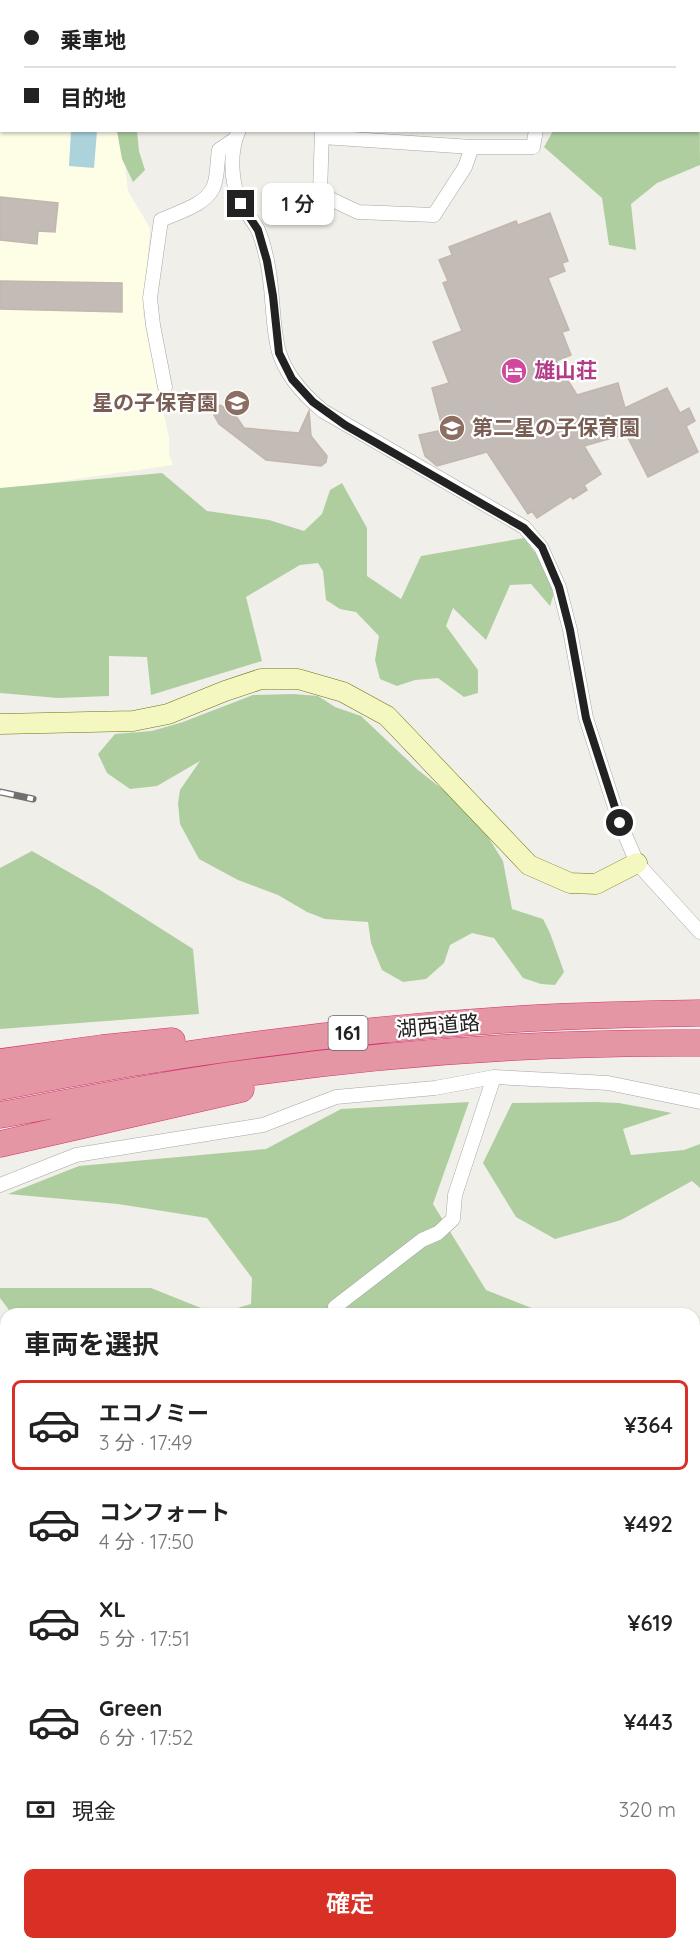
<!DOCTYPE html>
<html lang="ja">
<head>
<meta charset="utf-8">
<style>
	:root { --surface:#fff; --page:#f6f6f6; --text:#222; --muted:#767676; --line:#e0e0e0; --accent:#d93025 }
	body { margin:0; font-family:Quicksand,"Noto Sans JP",sans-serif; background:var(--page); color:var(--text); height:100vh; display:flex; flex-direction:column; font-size:22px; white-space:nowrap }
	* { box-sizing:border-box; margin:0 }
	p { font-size:20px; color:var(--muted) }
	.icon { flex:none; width:33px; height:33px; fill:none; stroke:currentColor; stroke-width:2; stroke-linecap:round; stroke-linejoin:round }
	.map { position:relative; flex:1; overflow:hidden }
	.side { position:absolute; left:0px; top:1308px; width:700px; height:642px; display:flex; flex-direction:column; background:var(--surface); border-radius:18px 18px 0 0; box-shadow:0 2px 4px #0004 }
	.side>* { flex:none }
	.guide { position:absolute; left:0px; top:0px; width:700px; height:132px; box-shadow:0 2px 4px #0004; display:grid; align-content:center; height:132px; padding:0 24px; background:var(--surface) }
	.end { position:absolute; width:27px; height:27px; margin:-14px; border:8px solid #222; background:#fff; box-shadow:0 0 0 3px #fff }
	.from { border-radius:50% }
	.bubble { position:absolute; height:42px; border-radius:9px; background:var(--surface); box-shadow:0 2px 4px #0004; font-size:20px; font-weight:600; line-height:42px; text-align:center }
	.guide b { display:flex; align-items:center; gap:21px; height:57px; font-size:22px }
	.guide b+b { border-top:2px solid var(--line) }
	.guide i { width:15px; height:15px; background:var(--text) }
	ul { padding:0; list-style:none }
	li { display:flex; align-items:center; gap:18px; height:90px; margin:0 12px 9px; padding:0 12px; border:3px solid transparent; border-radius:9px }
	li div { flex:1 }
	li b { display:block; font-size:22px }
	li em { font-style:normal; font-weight:600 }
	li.active { border-color:var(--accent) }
	li>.icon { width:54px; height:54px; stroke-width:1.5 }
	h2 { padding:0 24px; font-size:27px; line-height:72px }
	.pay { display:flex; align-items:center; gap:15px; height:66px; padding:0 24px; font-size:22px }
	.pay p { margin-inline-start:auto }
	.cta { display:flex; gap:12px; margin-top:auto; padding:12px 24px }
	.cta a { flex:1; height:69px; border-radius:9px; background:var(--accent); color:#fff; font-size:24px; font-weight:600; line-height:69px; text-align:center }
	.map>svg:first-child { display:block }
	.education { fill:#fefde6 }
	.forest { fill:#aecea0 }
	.water { fill:#acd2dc }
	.building { fill:#c2bbb6; stroke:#c3b6ac; stroke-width:1.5 }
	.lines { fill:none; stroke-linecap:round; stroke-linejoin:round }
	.street-casing { stroke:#a6a6a6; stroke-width:15 }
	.secondary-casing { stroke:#6c770b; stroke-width:21 }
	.highway-casing { stroke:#d3326c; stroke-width:27 }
	.street { stroke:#fff; stroke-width:14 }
	.secondary { stroke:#f5f7c1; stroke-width:20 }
	.highway { stroke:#e496a5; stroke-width:26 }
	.rail-casing { stroke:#707070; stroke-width:7 }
	.rail { stroke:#fff; stroke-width:4.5; stroke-dasharray:14; stroke-linecap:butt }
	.route { stroke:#222; stroke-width:8 }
	.labels { text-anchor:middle; stroke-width:4.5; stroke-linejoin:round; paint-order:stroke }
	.shield { fill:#fff; stroke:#646464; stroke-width:1.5 }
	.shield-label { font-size:20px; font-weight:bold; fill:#222 }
	.hotel-label { font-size:21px; font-weight:bold; fill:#b23c85; stroke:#fff; text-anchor:start }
	.education-label { font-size:21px; font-weight:bold; fill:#785e54; stroke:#fff; text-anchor:end }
	.street-label { font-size:21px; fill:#222; stroke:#fff }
</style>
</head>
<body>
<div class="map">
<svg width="700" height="1950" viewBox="0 0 700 1950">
	<rect width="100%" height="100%" fill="#f1efe9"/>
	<!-- education -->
	<path class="education" d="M0 64H1L2 130 121 131 128 191 150 228 143 313 169 438V454L173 465 0 490Z"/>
	<!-- forest -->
	<path class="forest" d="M0 0H196L197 1 2 2 0 70Z
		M699 31 700 165 657 183 631 204 636 250 609 245 602 198 544 147 553 131 699 130Z
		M117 131H137L139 151 145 170 133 182 122 159Z
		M162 473 207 511 269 520 304 531 322 514 330 490 342 483 367 528V576L401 599 421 556 524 538 540 559 555 590 550 606 531 584 510 585 486 640 453 608 446 626 478 670V693L464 697 438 678 415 680 397 686 380 679 375 660 379 636 356 612 340 609 326 600 323 571 318 563 300 565 246 597 262 661 151 695 147 657 109 656V696L58 698 0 693V488Z
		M293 694 318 696 335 707 361 716 418 770 446 792 485 832 503 861 512 909 543 919 550 933 564 972 555 985 541 984 523 978 494 938 472 933 450 945 444 963 426 979 403 982 382 970 371 943 368 922 325 919 307 912 278 895 238 880 199 859 180 824 178 803 180 790 200 761 157 786 130 789 107 773 98 754 115 734 152 731 183 722 253 695Z
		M32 851 100 890 193 949 199 1014 0 1029V868Z
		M469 1102 433 1204 486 1290 547 1314H217L251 1304 252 1278 207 1218 118 1204 8 1194 79 1166 266 1149 341 1109Z
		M596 1102 619 1103 672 1113 623 1129 631 1155 684 1150 700 1144V1188L692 1181 621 1220 555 1239 516 1217 483 1163 512 1103Z
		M0 1288H151L216 1314H12L0 1298Z
		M0 1398 6 1406V1621L0 1617Z
		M694 1436 700 1447V1790L694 1782Z
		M0 1890 6 1894V1944H82L92 1950H0Z
		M695 1929 700 1932V1950H195L207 1944H694Z"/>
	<!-- water -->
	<path class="water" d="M71 131H97L94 168 69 166Z"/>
	<!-- building -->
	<path class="building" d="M0 197 58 203 55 232 38 231 37 244 0 240Z
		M550 213 568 261 562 263 565 271 548 278 569 330 562 332 571 355 556 361 577 395 618 383 625 408 667 388 680 413 689 408 695 421 686 426 698 452 648 477 626 434 584 446 601 474 584 485 587 490 573 499 571 496 537 518 532 511 528 514 487 452 437 466 425 456 419 435 443 430 432 388 449 383 433 342 462 331 443 283 448 281 439 260 452 255 449 247 516 221 518 225Z
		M0 281 122 283V312L0 309Z
		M220 405 234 413 244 428 299 433 309 411 311 436 327 456 326 462 321 466 266 460 219 424 214 415Z"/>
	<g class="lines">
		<!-- street casing -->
		<g class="street-casing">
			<path id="street" d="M228 0 229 2
				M239 130C229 151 231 182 240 203 245 212 253 220 258 230 262 239 265 251 267 261 274 291 271 323 279 352 286 375 305 396 323 411L524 527 541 547 559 587 570 630 586 718 620 823 637 863 700 932
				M322 130 320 194 358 212 434 215 465 167 472 147H533L536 130
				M322 137 472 147
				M165 387 153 325 150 298 161 220C178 212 204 206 213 188 218 178 217 161 219 150L235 139
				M0 1185 76 1155 263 1125 336 1097 435 1088 494 1077 608 1083 700 1102
				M335 1307 422 1240 438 1233 453 1219 455 1195 494 1077
				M0 1635 6 1640
				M694 1819 700 1828
				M694 1921 700 1925"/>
		</g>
		<!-- secondary casing -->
		<g class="secondary-casing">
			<path id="secondary" d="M0 724 133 721 168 714 225 691 261 679H298L343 692 387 716 529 865 570 883 596 884 637 863"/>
		</g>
		<!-- highway casing -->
		<g class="highway-casing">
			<path id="highway" d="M0 1062 102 1048 172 1041
				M0 1087C177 1052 356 1028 536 1018 591 1015 645 1014 700 1013
				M0 1115C82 1100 164 1084 247 1073 396 1052 549 1042 700 1043
				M0 1144 241 1089"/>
		</g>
		<!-- street -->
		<use href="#street" class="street"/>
		<!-- secondary -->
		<use href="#secondary" class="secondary"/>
		<!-- highway -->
		<use href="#highway" class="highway"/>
		<!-- rail casing -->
		<g class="rail-casing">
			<path id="rail" d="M0 792 33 799"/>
		</g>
		<!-- rail -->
		<use href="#rail" class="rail"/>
	</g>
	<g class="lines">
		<!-- route -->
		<path class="route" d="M241 204 258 230 267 261 273 296 279 353 292 379 313 402 345 425 524 528 542 547 559 587 570 630 586 718 620 823"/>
	</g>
	<!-- icons -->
	<defs>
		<g id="hotel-disc" transform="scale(1.35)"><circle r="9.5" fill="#d1479c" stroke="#fff"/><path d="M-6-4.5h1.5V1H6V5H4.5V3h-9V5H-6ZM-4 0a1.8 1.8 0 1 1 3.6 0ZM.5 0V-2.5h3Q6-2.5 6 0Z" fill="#fff"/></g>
		<g id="school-disc" transform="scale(1.35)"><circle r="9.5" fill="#8d6e63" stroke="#fff"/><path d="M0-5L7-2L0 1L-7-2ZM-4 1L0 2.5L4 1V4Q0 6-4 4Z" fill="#fff"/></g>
	</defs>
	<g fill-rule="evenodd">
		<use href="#hotel-disc" x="514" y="371"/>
		<use href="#school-disc" x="237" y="403"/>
		<use href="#school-disc" x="452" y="428"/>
	</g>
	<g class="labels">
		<!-- shield labels -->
		<rect class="shield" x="328.5" y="1016" width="39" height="34" rx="4.5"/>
		<g class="shield-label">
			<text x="348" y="1040">161</text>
		</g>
		<!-- hotel labels -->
		<g class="hotel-label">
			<text x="534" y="378">雄山荘</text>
		</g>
		<!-- education labels -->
		<g class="education-label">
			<text x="218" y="410">星の子保育園</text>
			<text x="472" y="435" text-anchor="start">第二星の子保育園</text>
		</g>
		<!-- street labels -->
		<g class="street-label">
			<text transform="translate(438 1026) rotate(-5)" y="7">湖西道路</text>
		</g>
	</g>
</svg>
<i class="end from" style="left:620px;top:823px"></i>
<i class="end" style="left:241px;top:204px"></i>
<div class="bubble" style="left:262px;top:183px;width:72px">1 分</div>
<div class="guide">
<b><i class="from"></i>乗車地</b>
<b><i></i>目的地</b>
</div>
<section class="side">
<h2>車両を選択</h2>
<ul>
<li class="active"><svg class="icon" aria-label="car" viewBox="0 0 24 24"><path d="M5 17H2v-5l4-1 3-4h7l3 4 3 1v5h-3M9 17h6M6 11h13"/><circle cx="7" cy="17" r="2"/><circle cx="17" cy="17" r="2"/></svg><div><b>エコノミー</b><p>3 分 · 17:49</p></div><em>¥364</em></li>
<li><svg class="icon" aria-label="car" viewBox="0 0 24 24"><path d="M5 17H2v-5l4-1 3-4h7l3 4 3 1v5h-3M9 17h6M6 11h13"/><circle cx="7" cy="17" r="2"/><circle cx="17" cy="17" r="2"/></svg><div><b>コンフォート</b><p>4 分 · 17:50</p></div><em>¥492</em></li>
<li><svg class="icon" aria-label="car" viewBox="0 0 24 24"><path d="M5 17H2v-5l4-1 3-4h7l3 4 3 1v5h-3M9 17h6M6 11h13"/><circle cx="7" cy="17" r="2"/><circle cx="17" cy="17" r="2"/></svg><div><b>XL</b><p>5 分 · 17:51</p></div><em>¥619</em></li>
<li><svg class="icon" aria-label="car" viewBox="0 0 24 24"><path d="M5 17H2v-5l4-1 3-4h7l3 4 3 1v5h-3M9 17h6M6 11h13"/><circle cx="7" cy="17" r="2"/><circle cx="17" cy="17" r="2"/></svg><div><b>Green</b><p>6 分 · 17:52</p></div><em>¥443</em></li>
</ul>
<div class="pay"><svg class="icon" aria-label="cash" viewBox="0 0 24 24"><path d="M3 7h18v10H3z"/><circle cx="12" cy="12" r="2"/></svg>現金<p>320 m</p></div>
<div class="cta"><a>確定</a></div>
</section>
</div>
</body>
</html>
